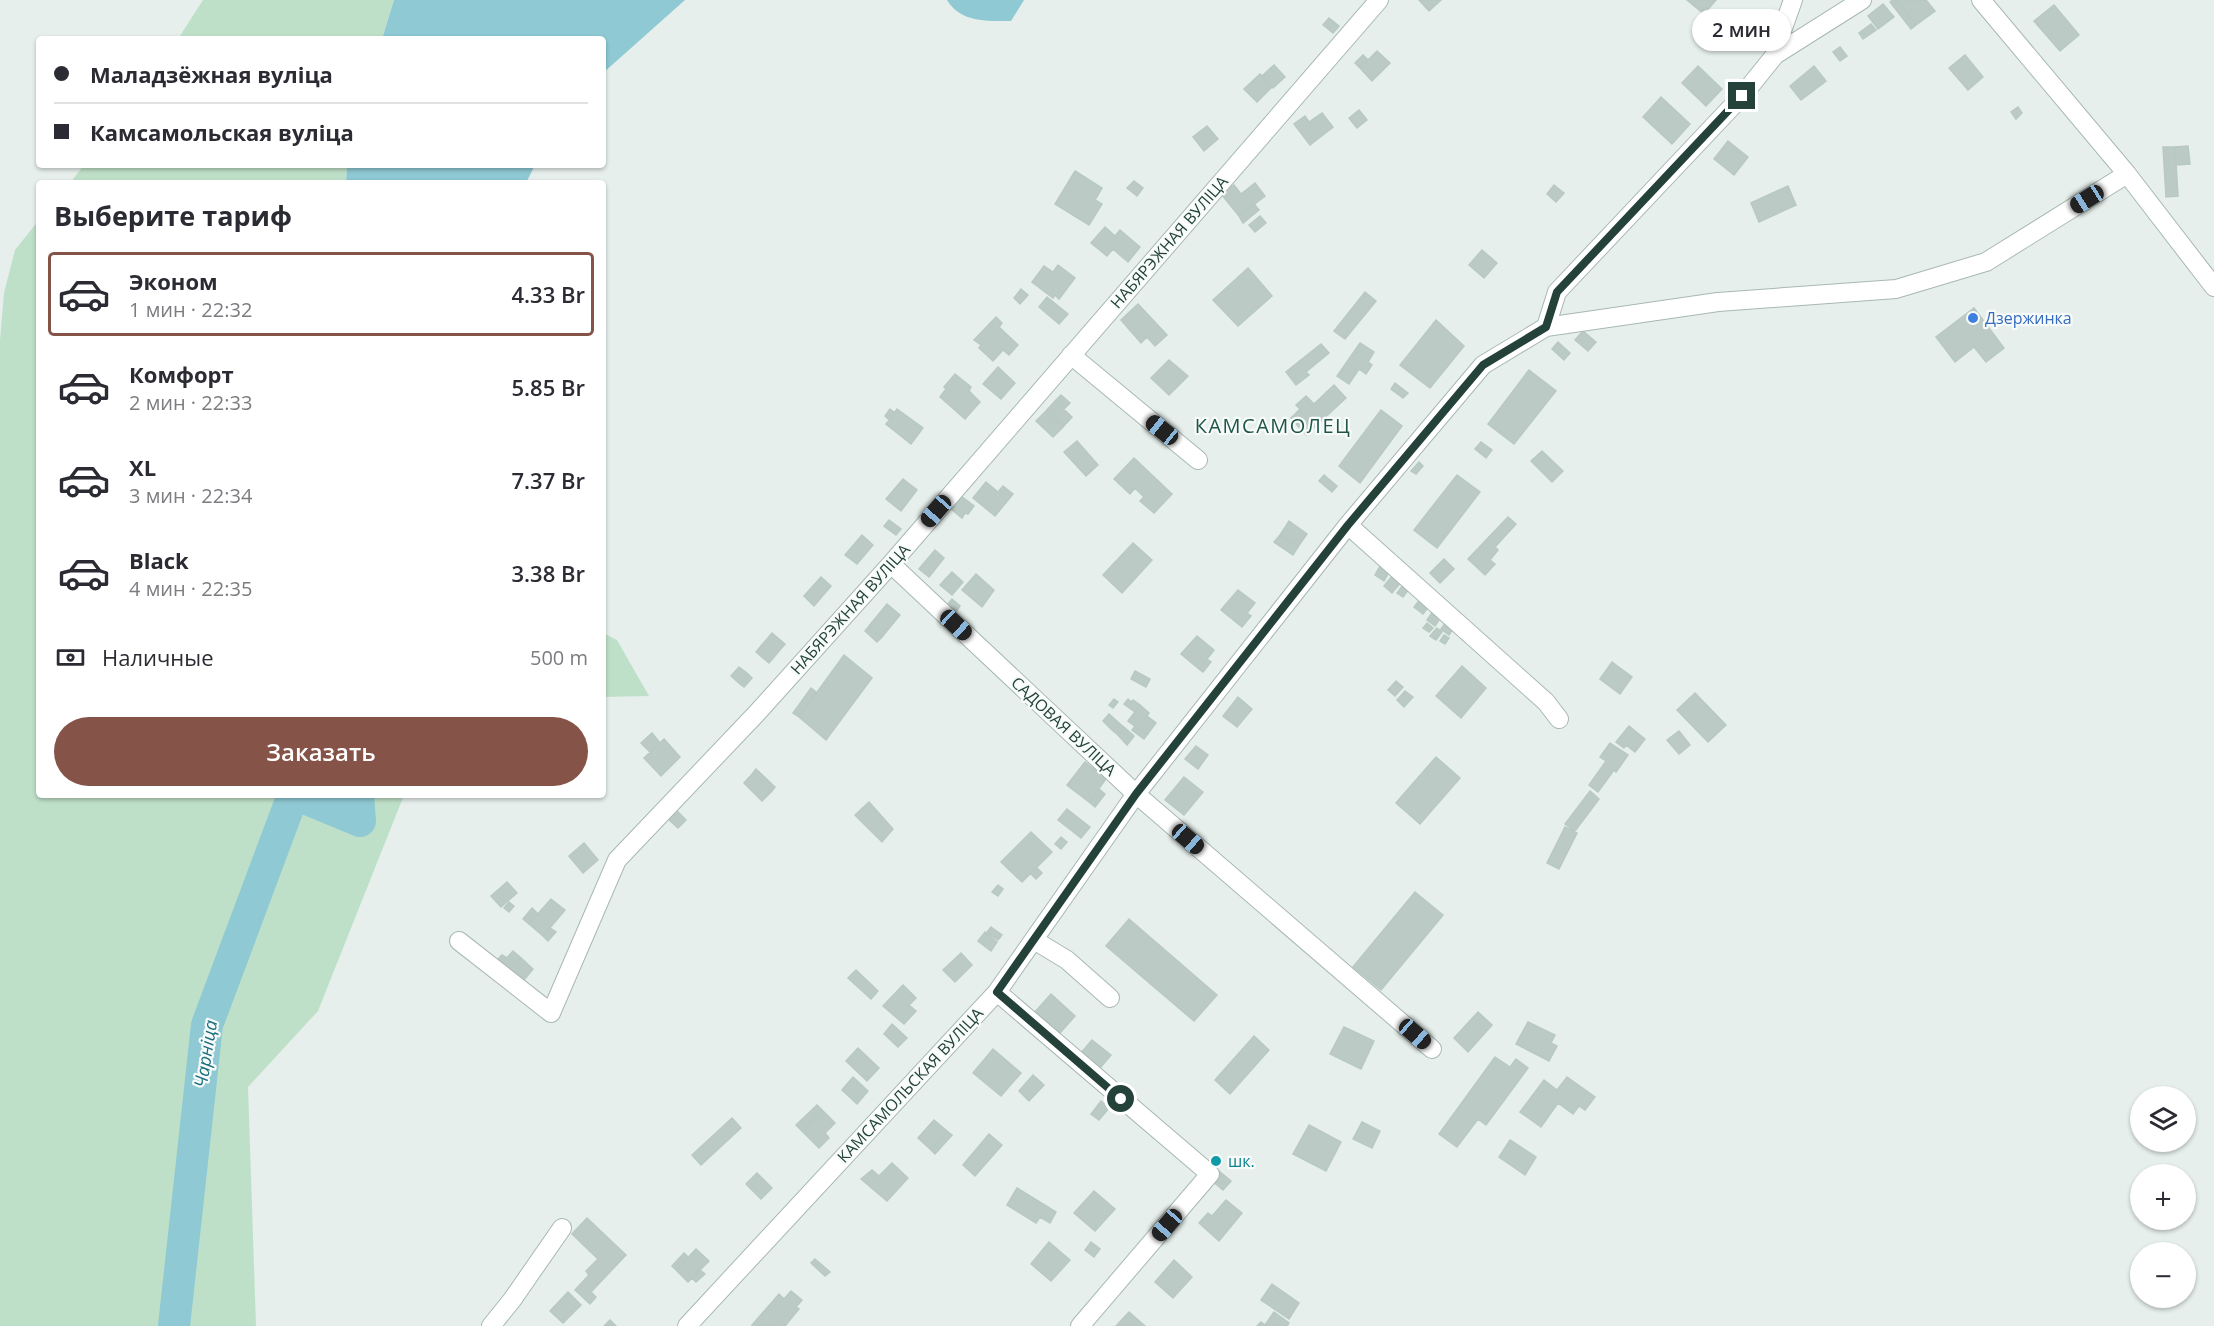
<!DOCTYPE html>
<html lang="ru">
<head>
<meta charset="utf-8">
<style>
	:root { --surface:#fff; --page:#f2f2f3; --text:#2b2b33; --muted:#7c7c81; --line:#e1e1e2; --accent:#855347 }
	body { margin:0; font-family:"Open Sans",sans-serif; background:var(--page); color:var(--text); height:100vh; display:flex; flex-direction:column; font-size:22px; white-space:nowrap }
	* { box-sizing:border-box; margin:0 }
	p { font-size:20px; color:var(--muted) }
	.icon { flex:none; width:33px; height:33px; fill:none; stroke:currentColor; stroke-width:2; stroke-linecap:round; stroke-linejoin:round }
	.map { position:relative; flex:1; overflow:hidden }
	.side { position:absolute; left:36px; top:180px; width:570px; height:618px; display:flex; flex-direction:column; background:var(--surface); border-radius:6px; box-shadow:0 2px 4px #0004 }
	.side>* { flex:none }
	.banner { position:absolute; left:36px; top:36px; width:570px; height:132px; border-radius:6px; box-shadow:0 2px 4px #0004; display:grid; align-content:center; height:132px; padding:0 18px; background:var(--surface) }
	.controls { position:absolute; left:2130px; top:1086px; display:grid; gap:12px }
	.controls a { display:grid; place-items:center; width:66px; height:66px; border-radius:50%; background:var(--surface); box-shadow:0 2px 4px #0004; font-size:30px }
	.end { position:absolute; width:27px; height:27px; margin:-14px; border:8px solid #24423a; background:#fff; box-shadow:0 0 0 3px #fff }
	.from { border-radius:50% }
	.bubble { position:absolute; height:42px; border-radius:21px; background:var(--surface); box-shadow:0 2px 4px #0004; font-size:20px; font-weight:600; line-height:42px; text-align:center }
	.car { position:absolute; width:18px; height:36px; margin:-18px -9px; border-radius:8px; box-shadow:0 0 4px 2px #0007; background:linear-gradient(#222 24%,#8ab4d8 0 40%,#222 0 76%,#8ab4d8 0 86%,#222 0) }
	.banner b { display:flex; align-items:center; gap:21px; height:57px; font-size:22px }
	.banner b+b { border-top:2px solid var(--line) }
	.banner i { width:15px; height:15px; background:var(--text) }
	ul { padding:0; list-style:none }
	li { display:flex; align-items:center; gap:18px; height:84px; margin:0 12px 9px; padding:0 6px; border:3px solid transparent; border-radius:6px }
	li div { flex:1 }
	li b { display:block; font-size:22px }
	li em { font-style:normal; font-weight:600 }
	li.selected { border-color:var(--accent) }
	li>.icon { width:54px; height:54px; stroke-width:1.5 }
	h2 { padding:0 18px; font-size:27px; line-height:72px }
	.pay { display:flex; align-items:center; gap:15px; height:66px; padding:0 18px; font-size:22px }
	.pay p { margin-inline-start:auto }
	.cta { display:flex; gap:12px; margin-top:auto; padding:12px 18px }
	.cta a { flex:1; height:69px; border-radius:36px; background:var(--accent); color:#fff; font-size:24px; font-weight:600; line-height:69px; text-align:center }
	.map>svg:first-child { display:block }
	.green { fill:#bfe0c8 }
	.water { fill:#8ec9d4 }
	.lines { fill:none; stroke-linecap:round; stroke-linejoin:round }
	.river { stroke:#8ec9d4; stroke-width:32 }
	.building { fill:#bbcac4; stroke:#b8c9c2; stroke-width:1.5 }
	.minor-casing { stroke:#a8b8b2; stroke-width:20 }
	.minor { stroke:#fff; stroke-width:18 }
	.route { stroke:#24423a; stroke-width:8 }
	.shop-dot { fill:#3f7fe0; stroke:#f7fbf9; stroke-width:2 }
	.culture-dot { fill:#0f9aa8; stroke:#f7fbf9; stroke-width:2 }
	.labels { text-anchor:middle; stroke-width:4.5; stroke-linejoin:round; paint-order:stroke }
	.street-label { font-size:16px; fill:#24423a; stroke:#f7fbf9 }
	.shop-label { font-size:16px; fill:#366cbe; stroke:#f7fbf9; text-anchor:start }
	.culture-label { font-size:16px; fill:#0d838f; stroke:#f7fbf9; text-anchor:start }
	.water-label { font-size:18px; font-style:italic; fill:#1c6f80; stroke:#f7fbf9 }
	.quarter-label { font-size:20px; letter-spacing:1.5px; fill:#1f5548; stroke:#f7fbf9 }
</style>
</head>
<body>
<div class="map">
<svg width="2214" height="1326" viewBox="0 0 2214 1326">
	<rect width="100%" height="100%" fill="#e6efeb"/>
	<!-- green -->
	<path class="green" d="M203 0H394L382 39H178Z
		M84 165H347L346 183H70Z
		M39 220V795H404L318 1011 248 1087 256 1326H0V340L4 293 15 250Z
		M603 633 617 640 649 696 603 697Z"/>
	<!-- water -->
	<path class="water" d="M394 0H685L603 73V39H382Z
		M947 0H1024L1011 21C987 21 961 23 947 0Z
		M347 165H535L526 183H346Z"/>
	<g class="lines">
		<!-- river -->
		<path class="river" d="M297 795 360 821 358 795
			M174 1326 207 1025 293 795"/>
	</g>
	<!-- building -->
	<path class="building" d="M1419 0H1441L1429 11Z
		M1687 0H1716L1704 14Z
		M1893 0H1898L1916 25 1911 29 1890 2Z
		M1898 0H1926L1935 11 1916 25Z
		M1883 4 1894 17 1878 29 1868 16Z
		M2054 5 2079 35 2060 51 2034 21Z
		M1329 18 1339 26 1333 33 1323 25Z
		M1871 24 1876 30 1863 39 1859 33Z
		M1840 47 1847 56 1840 61 1833 52Z
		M1377 51 1390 63 1372 81 1360 68Z
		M1363 55 1368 60 1360 68 1355 63Z
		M1965 55 1983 77 1968 90 1949 68Z
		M1274 65 1285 77 1273 88 1262 76Z
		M1698 66 1722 89 1706 106 1682 83Z
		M1814 66 1826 81 1801 100 1790 86Z
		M1260 74 1272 87 1257 102 1244 89Z
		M1661 97 1690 124 1672 144 1643 117Z
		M2018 107 2022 113 2016 119 2011 112Z
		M1359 110 1367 120 1357 128 1349 118Z
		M1322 113 1333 127 1310 145 1294 124 1305 116 1309 122Z
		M1207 126 1218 139 1204 151 1193 137Z
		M1728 141 1748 157 1734 175 1714 159Z
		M2188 146 2190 164 2176 165 2175 147Z
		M2163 147H2175L2178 196 2166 197Z
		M1075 171 1102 188 1095 200 1102 204 1089 225 1055 204Z
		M1134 181 1143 188 1137 196 1127 188Z
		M1255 183 1265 196 1239 216 1221 194 1234 185 1241 194Z
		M1554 185 1564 193 1556 202 1547 194Z
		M1788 186 1796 205 1759 222 1751 203Z
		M1254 204 1259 210 1243 223 1239 216Z
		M1260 216 1266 223 1255 232 1249 225Z
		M1105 227 1115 236 1120 230 1140 247 1128 262 1113 249 1107 256 1091 243Z
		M1482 250 1497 263 1484 278 1469 265Z
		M1058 265 1075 278 1059 299 1055 295 1053 298 1032 282 1044 266 1053 272Z
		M1248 268 1272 296 1238 326 1213 300Z
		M1021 289 1028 295 1020 304 1014 298Z
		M1365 292 1376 301 1345 339 1334 331Z
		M1047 297 1068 314 1059 324 1039 307Z
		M1138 304 1167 335 1155 346 1147 337 1141 343 1121 320Z
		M1974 308 2004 348 1986 362 1974 347 1955 362 1936 337Z
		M996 317 1002 323 999 327 1018 345 1009 355 1003 350 993 361 979 348 981 345 974 340Z
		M1436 320 1464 346 1430 388 1400 365Z
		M1583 331 1596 342 1588 351 1575 340Z
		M1558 342 1570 353 1564 360 1552 349Z
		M1360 343 1374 352 1368 362 1372 365 1366 374 1359 369 1349 384 1337 376Z
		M1321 344 1329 353 1306 372 1309 375 1296 385 1286 372Z
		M1169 360 1188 376 1169 395 1151 378Z
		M998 367 1015 383 1001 399 983 384Z
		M1529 370 1556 391 1514 444 1488 424Z
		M955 374 971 387 969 391 980 402 965 419 940 397 946 389 944 387Z
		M1395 383 1408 393 1403 398 1391 389Z
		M1334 385 1346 398 1306 435 1291 418 1300 409 1296 405 1306 396 1314 404Z
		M1061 395 1070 403 1064 409 1055 401Z
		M1055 401 1072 417 1063 427 1046 411Z
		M890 409 895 413 889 420 885 416Z
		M897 409 923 428 911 444 886 424Z
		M1381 410 1402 426 1360 483 1339 466Z
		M1046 411 1063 427 1053 437 1036 421Z
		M1077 441 1098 465 1086 476 1064 452Z
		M1481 442 1492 450 1486 458 1475 449Z
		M1542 451 1563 471 1552 482 1531 461Z
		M1134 458 1172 494 1154 513 1140 501 1144 497 1135 488 1130 494 1114 479Z
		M1419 462 1423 466 1416 474 1411 471Z
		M1324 475 1337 486 1332 492 1319 481Z
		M1457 475 1480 492 1437 548 1414 530Z
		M903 479 917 490 901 511 886 499Z
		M986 482 998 492 1003 486 1013 494 995 516 973 498Z
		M961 496 974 506 968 514 965 513 962 518 951 509Z
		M1508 517 1516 524 1495 547 1498 550 1490 560 1495 564 1485 575 1468 559Z
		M889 520 901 529 896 535 884 526Z
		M1289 521 1307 534 1298 547 1280 535Z
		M862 535 873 545 857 564 845 555Z
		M1280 535 1298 547 1293 555 1274 542Z
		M1133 543 1152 560 1122 593 1103 575Z
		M935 550 944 558 929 577 919 569Z
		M1444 559 1454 569 1440 583 1430 573Z
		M1380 566 1389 572 1384 581 1375 575Z
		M952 572 963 582 952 595 940 585Z
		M976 574 994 590 982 607 962 590Z
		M1393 575 1401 582 1392 593 1384 586Z
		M821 577 831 586 814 606 804 596Z
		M1403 585 1409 589 1403 597 1397 593Z
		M1238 590 1255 603 1247 613 1251 616 1242 627 1221 610Z
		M1421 598 1430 605 1423 614 1414 607Z
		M952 599 960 606 956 612 947 605Z
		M887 604 900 615 882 637 869 626Z
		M1433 611 1441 617 1435 626 1427 620Z
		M1446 622 1454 627 1449 635 1441 629Z
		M1427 623 1433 628 1429 632 1423 628Z
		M869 626 882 637 877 642 865 631Z
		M1437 628 1442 632 1436 640 1430 636Z
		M772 633 785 644 769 663 756 652Z
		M1444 635 1449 638 1445 644 1440 641Z
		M1197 636 1214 650 1199 669 1181 654Z
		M844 655 872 678 826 740 799 717Z
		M1207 659 1211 662 1203 672 1199 669Z
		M1612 662 1632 677 1620 694 1600 679Z
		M1462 666 1486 688 1461 718 1436 696Z
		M739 667 748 674 740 684 731 676Z
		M1135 671 1150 679 1146 687 1131 679Z
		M748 674 752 678 744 687 740 684Z
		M1396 681 1403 687 1395 696 1388 690Z
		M811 688 816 692 799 717 793 713Z
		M1405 691 1413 697 1404 707 1397 700Z
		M1695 693 1726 725 1708 742 1677 710Z
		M1238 697 1252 709 1237 727 1223 716Z
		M1114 699 1118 702 1113 708 1109 705Z
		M1128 699 1131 702 1133 700 1140 705 1135 712 1124 704Z
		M1140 705 1149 713 1147 716 1156 723 1147 735 1128 721Z
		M1109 714 1119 723 1112 730 1103 721Z
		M1119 723 1125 728 1118 735 1112 730Z
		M1135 726 1147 735 1144 739 1132 730Z
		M1629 726 1645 739 1635 752 1626 745 1624 748 1616 742Z
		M1125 728 1134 736 1127 745 1118 735Z
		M1679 731 1690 745 1679 754 1667 740Z
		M652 733 660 743 650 752 641 743Z
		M664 739 680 757 661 776 644 758Z
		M1610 743 1628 755 1616 772 1614 770 1598 792 1589 785 1606 761 1600 757Z
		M1196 746 1208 755 1198 769 1185 759Z
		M1436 757 1460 778 1420 824 1396 803Z
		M1085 762 1106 779 1089 802 1067 785Z
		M756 769 775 787 772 791 753 773Z
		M753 773 772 791 762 801 744 783Z
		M1184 777 1203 792 1184 815 1165 800Z
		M1099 789 1105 794 1095 807 1089 802Z
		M1590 791 1599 799 1575 831 1565 824Z
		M869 802 893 829 882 842 855 815Z
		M675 809 686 820 678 828 666 817Z
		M1067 809 1090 827 1081 838 1058 820Z
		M1565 827 1577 833 1559 869 1547 863Z
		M1031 832 1052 852 1022 882 1001 862Z
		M1061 837 1067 842 1061 849 1055 844Z
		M584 843 598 860 583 873 569 856Z
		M1036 867 1042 873 1036 879 1030 873Z
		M507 882 517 893 501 907 491 896Z
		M998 885 1003 889 998 896 992 892Z
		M1415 892 1443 915 1381 990 1353 967Z
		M551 899 565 910 543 936 529 924Z
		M509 902 514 906 509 912 504 908Z
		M532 908 538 914 529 924 523 919Z
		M1129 919 1217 995 1194 1021 1106 946Z
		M991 927 1002 935 998 940 987 932Z
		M550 928 556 932 548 941 543 936Z
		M985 932 997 942 991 951 978 941Z
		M513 951 520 957 506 974 499 967Z
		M961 953 972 965 955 982 943 970Z
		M502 955 507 958 499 967 494 963Z
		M520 957 533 969 519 986 506 974Z
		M856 970 878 991 871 999 848 978Z
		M903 985 916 998 909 1005 916 1011 904 1024 883 1006Z
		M1051 994 1075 1016 1060 1033 1035 1012Z
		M1478 1012 1492 1025 1468 1052 1454 1038Z
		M1528 1022 1555 1035 1551 1043 1557 1046 1549 1061 1516 1044Z
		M892 1024 907 1038 898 1047 884 1034Z
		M1344 1027 1374 1041 1361 1069 1330 1054Z
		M1254 1036 1269 1050 1230 1094 1215 1080Z
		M1092 1040 1111 1055 1100 1068 1081 1053Z
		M858 1048 879 1068 867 1081 846 1061Z
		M993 1049 1021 1073 1001 1096 973 1073Z
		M1495 1057 1510 1067 1516 1059 1528 1068 1486 1125 1478 1119 1457 1147 1439 1134Z
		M1033 1075 1044 1085 1029 1101 1019 1091Z
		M853 1077 868 1091 857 1104 842 1090Z
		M1567 1077 1595 1097 1585 1110 1579 1106 1573 1114 1558 1103 1541 1127 1520 1112 1544 1080 1557 1090Z
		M1101 1101 1109 1108 1099 1120 1091 1114Z
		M817 1105 822 1110 802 1131 796 1125Z
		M822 1110 835 1123 825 1133 829 1138 819 1148 802 1131Z
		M732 1118 741 1128 701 1165 692 1155Z
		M934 1120 947 1131 931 1150 918 1138Z
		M1362 1122 1380 1131 1372 1148 1353 1139Z
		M1309 1125 1341 1142 1326 1171 1293 1154Z
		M947 1131 952 1135 935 1154 931 1150Z
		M989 1134 1002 1145 975 1176 963 1165Z
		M1510 1140 1536 1157 1525 1175 1499 1157Z
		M892 1163 908 1178 887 1201 861 1179 872 1170 879 1176Z
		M1219 1171 1231 1181 1223 1190 1211 1180Z
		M757 1173 772 1188 761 1199 746 1184Z
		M1017 1188 1056 1212 1050 1223 1040 1217 1036 1223 1007 1205Z
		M1094 1191 1115 1209 1095 1231 1074 1213Z
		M1226 1200 1242 1213 1219 1241 1199 1223 1208 1213 1212 1216Z
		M587 1218 626 1255 591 1292 596 1297 590 1304 575 1290 589 1275 586 1271 598 1259 572 1234Z
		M1049 1242 1070 1260 1051 1281 1031 1264Z
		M1091 1242 1100 1249 1094 1257 1085 1250Z
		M696 1249 709 1261 688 1282 676 1270Z
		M684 1253 688 1257 676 1270 672 1266Z
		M815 1259 830 1272 825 1276 811 1263Z
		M1174 1260 1192 1277 1173 1298 1155 1282Z
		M700 1270 705 1274 696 1282 692 1278Z
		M1272 1284 1299 1303 1289 1319 1261 1300Z
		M791 1291 802 1300 796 1307 799 1309 785 1326 752 1325 779 1294 784 1299Z
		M568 1292 581 1305 563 1323 550 1311Z
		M1129 1312 1145 1326H1116Z
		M1274 1312 1289 1323 1287 1326H1257L1261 1322 1265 1325Z
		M610 1320 616 1326H604Z"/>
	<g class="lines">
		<!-- minor casing -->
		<g class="minor-casing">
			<path id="minor" d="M1981 0 2127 174 2214 287
				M1775 55 1862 0
				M1546 327 1718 302 1896 289 1986 262 2127 174
				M1071 355 1198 460
				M1348 525 1546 702 1559 719
				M891 564 1136 794 1432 1049
				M1034 940 1067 960 1110 998
				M459 941 551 1013 617 860 756 714 891 564 1379 0
				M997 992 1210 1174 1080 1326
				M491 1326 512 1300 562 1228
				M687 1326 997 992 1136 794 1348 525 1483 365 1546 327 1557 292 1742 96 1775 55 1778 42 1793 0"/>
		</g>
		<!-- minor -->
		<use href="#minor" class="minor"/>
	</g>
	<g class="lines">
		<!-- route -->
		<path class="route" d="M1121 1099 997 992 1136 794 1348 525 1483 365 1546 327 1557 292 1742 96"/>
	</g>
	<!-- markers -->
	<circle class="shop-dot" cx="1973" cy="318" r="6"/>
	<circle class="culture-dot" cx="1216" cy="1161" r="6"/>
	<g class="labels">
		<!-- street labels -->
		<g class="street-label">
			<text transform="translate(1169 242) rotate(-49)" y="6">НАБЯРЭЖНАЯ ВУЛІЦА</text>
			<text transform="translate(850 609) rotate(-48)" y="6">НАБЯРЭЖНАЯ ВУЛІЦА</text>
			<text transform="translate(1064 726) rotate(43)" y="6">САДОВАЯ ВУЛІЦА</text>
			<text transform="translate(910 1085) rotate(-47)" y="6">КАМСАМОЛЬСКАЯ ВУЛІЦА</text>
		</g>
		<!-- shop labels -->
		<g class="shop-label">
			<text x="1985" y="324">Дзержинка</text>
		</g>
		<!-- culture labels -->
		<g class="culture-label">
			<text x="1228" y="1167">шк.</text>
		</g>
		<!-- water labels -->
		<g class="water-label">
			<text transform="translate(206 1054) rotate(-81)" y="6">Чарніца</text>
		</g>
		<!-- quarter labels -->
		<g class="quarter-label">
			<text x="1273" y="433">КАМСАМОЛЕЦ</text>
		</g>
	</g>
</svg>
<div class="controls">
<a><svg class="icon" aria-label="layers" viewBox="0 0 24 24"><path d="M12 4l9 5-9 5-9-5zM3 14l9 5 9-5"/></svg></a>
<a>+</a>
<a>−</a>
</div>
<i class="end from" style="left:1121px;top:1099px"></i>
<i class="end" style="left:1742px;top:96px"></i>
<div class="bubble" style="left:1692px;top:9px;width:99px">2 мин</div>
<i class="car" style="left:2087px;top:199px;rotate:238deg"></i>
<i class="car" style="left:1162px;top:430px;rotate:309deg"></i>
<i class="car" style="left:936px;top:511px;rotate:221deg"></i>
<i class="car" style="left:956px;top:625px;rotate:133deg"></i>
<i class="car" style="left:1188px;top:839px;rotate:131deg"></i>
<i class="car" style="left:1415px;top:1034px;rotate:131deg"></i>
<i class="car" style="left:1167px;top:1225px;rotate:221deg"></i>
<div class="banner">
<b><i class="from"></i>Маладзёжная вуліца</b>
<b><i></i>Камсамольская вуліца</b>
</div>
<section class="side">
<h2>Выберите тариф</h2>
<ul>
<li class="selected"><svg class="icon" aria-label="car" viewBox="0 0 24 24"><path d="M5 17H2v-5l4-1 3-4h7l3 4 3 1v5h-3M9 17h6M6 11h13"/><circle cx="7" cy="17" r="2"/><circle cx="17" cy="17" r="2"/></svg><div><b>Эконом</b><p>1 мин · 22:32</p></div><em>4.33 Br</em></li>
<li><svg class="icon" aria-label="car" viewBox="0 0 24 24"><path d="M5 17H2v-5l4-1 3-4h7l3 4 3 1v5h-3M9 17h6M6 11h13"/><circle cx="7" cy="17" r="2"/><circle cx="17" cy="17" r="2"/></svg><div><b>Комфорт</b><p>2 мин · 22:33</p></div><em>5.85 Br</em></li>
<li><svg class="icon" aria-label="car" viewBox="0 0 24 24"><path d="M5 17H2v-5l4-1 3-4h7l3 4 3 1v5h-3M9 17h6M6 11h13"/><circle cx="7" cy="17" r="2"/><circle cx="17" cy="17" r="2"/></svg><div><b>XL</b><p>3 мин · 22:34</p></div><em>7.37 Br</em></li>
<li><svg class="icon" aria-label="car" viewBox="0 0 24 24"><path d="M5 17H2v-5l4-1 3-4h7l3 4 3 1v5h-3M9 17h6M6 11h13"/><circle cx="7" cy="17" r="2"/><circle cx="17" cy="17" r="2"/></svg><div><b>Black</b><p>4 мин · 22:35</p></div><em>3.38 Br</em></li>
</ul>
<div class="pay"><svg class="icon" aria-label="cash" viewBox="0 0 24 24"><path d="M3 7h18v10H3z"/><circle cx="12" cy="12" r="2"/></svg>Наличные<p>500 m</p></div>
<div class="cta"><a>Заказать</a></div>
</section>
</div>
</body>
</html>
